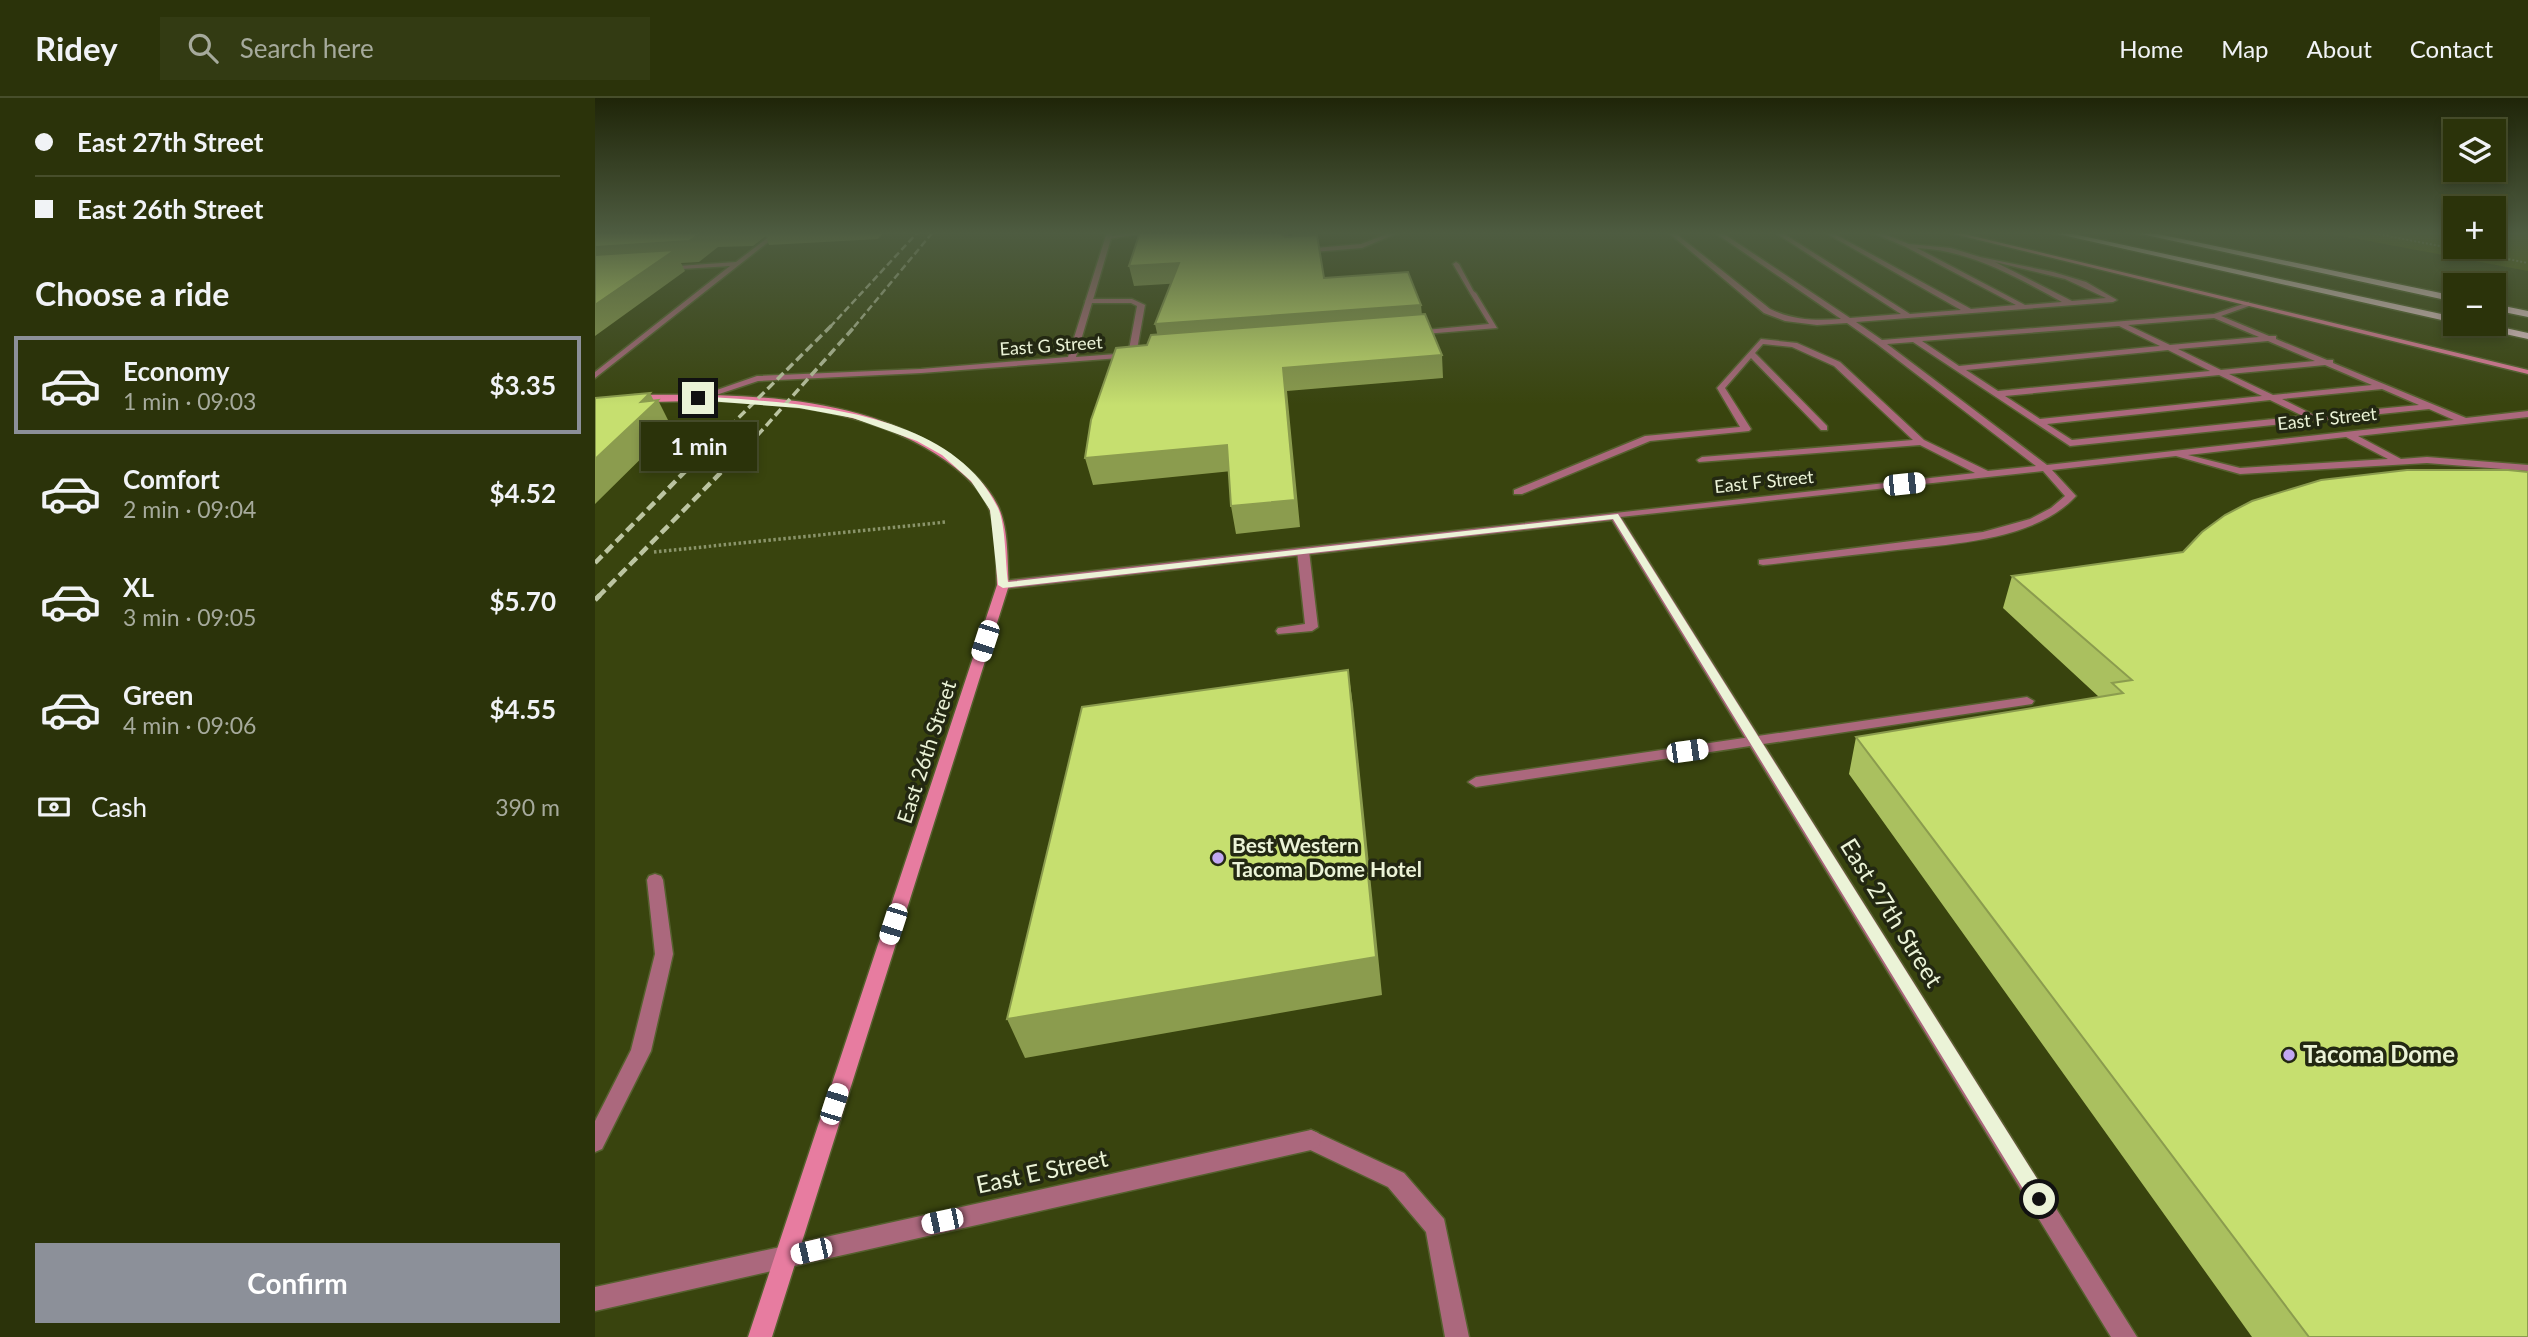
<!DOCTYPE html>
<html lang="en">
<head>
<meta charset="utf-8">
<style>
	:root { --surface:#2b330a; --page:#333b13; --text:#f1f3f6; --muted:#a6aa9c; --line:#474e2b; --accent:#8c9099 }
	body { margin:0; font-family:Lato,sans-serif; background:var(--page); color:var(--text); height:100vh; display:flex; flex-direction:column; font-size:26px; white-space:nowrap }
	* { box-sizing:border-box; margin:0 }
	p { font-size:23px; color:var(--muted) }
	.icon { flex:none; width:38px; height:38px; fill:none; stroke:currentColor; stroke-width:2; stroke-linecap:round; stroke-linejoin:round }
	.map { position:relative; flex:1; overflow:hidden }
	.drawer { display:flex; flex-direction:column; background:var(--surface); width:595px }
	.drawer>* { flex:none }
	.banner { display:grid; align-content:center; height:154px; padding:0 35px; background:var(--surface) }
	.fabs { position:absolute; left:1848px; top:21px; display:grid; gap:14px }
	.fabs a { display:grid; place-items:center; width:63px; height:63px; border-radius:0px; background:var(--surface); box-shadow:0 4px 10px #0003,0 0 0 2px var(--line); font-size:35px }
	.end { position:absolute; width:32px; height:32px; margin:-16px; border:9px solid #ebf3d7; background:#111; box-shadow:0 0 0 4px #111 }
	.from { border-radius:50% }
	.bubble { position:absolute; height:49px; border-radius:0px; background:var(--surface); box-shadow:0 4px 10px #0003,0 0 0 2px var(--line); font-size:23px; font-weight:700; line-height:49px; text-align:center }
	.car { position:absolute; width:21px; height:42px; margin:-21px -10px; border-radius:9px; box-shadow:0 0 5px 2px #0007; background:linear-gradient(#fff 24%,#345 0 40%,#fff 0 76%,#345 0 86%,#fff 0) }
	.banner b { display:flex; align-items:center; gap:24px; height:66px; font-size:26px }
	.banner b+b { border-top:2px solid var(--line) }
	.banner i { width:18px; height:18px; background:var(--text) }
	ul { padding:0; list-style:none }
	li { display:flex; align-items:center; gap:21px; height:98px; margin:0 14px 10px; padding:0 21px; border:4px solid transparent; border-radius:0px }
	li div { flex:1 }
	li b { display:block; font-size:26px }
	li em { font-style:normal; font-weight:700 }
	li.active { border-color:var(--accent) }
	li>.icon { width:63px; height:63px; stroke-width:1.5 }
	h2 { padding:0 35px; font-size:32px; line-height:84px }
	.pay { display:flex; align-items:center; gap:18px; height:77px; padding:0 35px; font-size:26px }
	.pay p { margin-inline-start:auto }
	.primary-button { display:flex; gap:14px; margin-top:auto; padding:14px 35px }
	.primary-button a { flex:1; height:80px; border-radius:0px; background:var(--accent); color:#fff; font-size:28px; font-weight:700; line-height:80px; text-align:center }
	header { display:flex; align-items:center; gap:42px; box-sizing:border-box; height:98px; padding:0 35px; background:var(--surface); border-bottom:2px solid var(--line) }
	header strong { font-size:33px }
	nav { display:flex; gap:38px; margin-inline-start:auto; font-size:24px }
	.search { width:490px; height:63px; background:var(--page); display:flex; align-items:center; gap:18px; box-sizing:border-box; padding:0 24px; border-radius:0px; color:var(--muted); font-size:26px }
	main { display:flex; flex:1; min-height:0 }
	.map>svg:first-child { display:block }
	.green { fill:#546309 }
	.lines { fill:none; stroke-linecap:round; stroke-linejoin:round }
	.lane-casing { stroke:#55602e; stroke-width:3 }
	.street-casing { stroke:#55602e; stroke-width:3 }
	.secondary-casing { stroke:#55602e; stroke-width:3 }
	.highway-casing { stroke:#55602e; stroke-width:3 }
	.path-far1 { stroke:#8a946a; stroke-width:2; stroke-dasharray:2 2; stroke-linecap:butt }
	.path { stroke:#8a946a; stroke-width:3.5; stroke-dasharray:2.5 2.5; stroke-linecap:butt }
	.lane { fill:#ab687d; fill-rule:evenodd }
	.street { fill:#ab687d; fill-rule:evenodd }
	.secondary { fill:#e77ca0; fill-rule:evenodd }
	.highway { fill:#f0cdd7; fill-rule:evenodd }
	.rail-far3 { stroke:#bcc5a2; stroke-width:2.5; stroke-dasharray:7 3.5; stroke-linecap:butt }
	.rail-far2 { stroke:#bcc5a2; stroke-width:3.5; stroke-dasharray:9 4.5; stroke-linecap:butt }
	.rail-far1 { stroke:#bcc5a2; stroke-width:4.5; stroke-dasharray:10 5; stroke-linecap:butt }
	.rail { stroke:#bcc5a2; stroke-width:5; stroke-dasharray:13 7; stroke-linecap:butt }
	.wall { fill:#aac05f }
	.shaded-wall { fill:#8b9c4e }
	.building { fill:#c6df6f; stroke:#8b9c4e; stroke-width:2 }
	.route { fill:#ebf3d7 }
	.poi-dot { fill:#c2a8f3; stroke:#232812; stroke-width:2.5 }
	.labels { text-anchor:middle; stroke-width:7; stroke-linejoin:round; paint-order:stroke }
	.far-street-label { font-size:18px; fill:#ebf3d7; stroke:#232812 }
	.street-label { font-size:21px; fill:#ebf3d7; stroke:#232812 }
	.poi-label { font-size:21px; font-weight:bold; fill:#ebf3d7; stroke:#232812; text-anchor:start }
	.near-street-label { font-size:24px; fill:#ebf3d7; stroke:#232812 }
	.near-poi-label { font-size:24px; font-weight:bold; fill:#ebf3d7; stroke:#232812; text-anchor:start }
</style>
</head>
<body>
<header>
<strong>Ridey</strong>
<div class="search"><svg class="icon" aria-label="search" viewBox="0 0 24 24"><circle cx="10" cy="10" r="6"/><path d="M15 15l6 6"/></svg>Search here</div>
<nav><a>Home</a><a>Map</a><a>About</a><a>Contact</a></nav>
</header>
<main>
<section class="drawer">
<div class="banner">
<b><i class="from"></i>East 27th Street</b>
<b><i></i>East 26th Street</b>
</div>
<h2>Choose a ride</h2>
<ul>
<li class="active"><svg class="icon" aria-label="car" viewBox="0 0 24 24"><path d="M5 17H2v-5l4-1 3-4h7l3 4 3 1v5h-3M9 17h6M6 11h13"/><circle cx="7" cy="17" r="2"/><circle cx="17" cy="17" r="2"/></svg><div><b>Economy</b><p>1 min · 09:03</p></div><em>$3.35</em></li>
<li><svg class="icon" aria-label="car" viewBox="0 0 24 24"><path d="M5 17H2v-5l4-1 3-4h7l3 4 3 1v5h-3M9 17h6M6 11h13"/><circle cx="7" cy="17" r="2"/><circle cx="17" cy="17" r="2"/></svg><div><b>Comfort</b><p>2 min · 09:04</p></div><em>$4.52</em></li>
<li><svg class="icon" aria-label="car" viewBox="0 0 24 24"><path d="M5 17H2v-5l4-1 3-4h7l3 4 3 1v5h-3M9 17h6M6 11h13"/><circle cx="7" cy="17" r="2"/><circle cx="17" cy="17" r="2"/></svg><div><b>XL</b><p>3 min · 09:05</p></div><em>$5.70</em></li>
<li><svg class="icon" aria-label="car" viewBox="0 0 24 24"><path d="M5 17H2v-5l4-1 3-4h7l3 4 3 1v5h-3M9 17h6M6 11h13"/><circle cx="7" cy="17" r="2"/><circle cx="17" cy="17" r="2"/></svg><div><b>Green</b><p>4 min · 09:06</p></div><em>$4.55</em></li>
</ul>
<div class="pay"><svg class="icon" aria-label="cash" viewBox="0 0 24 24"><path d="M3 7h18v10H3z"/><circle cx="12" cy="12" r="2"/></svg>Cash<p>390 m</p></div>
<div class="primary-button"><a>Confirm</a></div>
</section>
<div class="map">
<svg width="1933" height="1239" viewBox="0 0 1933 1239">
	<rect width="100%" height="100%" fill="#39440e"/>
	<!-- green -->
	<path class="green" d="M1726 134H1860V149H1899V134H1933V173Z"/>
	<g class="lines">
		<!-- lane casing -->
		<g class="lane-casing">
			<path id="lane" d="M540 134H555L514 141 511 139Z
				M686 134H692L697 152 766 146 797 134H805L767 150 694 156 691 154Z
				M1073 134H1079L1175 211C1198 222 1220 223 1246 221L1119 134H1126L1255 220 1306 216 1179 134H1186L1315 216 1366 212 1229 134H1236L1376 211 1421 207 1311 149 1276 134H1284L1314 146 1356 150 1385 159 1458 174 1491 184 1522 202 1518 204 1261 224 1287 242 1619 216 1654 204V208L1626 218 1674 238H1681V241L1732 262H1738V265L1871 320 1933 313V319L1763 338 1806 361 1832 359 1933 367V373L1832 365 1645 376 1581 358 1457 372 1481 398C1437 446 1345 446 1285 454 1246 458 1207 463 1168 467L1164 466V462L1388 434 1435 421 1456 410 1470 398 1448 373 1016 420 1015 418 1020 415 1380 375 1325 347 1104 364 1102 362 1107 359 1318 342 1239 268 1197 249 1168 246 1160 255 1232 328V332H1226L1156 260 1130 290 1156 331 1154 333 1055 343 927 396H919V392L1050 338 1145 329 1122 290 1166 241 1202 245 1245 264 1329 342 1393 373 1441 368 1282 246 1252 225 1222 227 1190 223 1169 215ZM1322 150C1375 152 1421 179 1467 204L1430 207ZM1400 164 1470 181 1511 200 1477 203ZM1619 220 1664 239 1575 247 1533 227ZM1524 228 1565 248 1364 268 1327 243ZM1673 243 1720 263 1626 272 1583 251ZM1318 244 1475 348 1834 311 1859 322 1452 367 1292 246ZM1573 252 1615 273 1403 293 1371 272ZM1730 267 1777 287 1678 297 1634 276ZM1624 277 1667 298 1445 321 1410 298ZM1787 291 1824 307 1719 317 1687 301ZM1675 302 1708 318 1477 342 1452 326ZM1751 339 1793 361 1645 370 1593 357Z
				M861 164 864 166 880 196 875 195 858 166Z
				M537 201 550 207 541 257 537 259 533 257 542 208 536 205H494L490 203 494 201Z
				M708 450 714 453 723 529 717 533 683 536 681 533 683 530 710 526 702 453Z
				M1432 599 1439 603 1437 606 881 689 873 684 881 679Z
				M60 776 66 778 68 782 78 856 56 953 7 1051 0 1054V1023L36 952 60 856 52 782 54 778Z
				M716 1032 809 1075 849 1121 874 1239H850L831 1134 793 1089 709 1049 705 1042 709 1035Z
				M190 1148 198 1151 202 1159 198 1167 190 1170 0 1213V1189Z"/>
		</g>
		<!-- street casing -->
		<g class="street-casing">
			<path id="street" d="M180 134H186L0 280V274L135 168 71 172 69 169 141 164Z
				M512 134H518L481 259 535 255H538V259L326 275 163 283 106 302 99 300 162 278 326 271 473 259Z
				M878 193 881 195 902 230 817 237 816 235 820 233 894 226 875 195Z
				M1020 415 1025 418 1542 1239H1516L1017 422 408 491 402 487 408 483Z
				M716 1032 723 1035 727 1042 723 1049 716 1052 190 1170 182 1167 178 1159 182 1151 190 1148Z"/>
		</g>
		<!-- secondary casing -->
		<g class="secondary-casing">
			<path id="secondary" d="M1351 134H1361L1933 272V276Z
				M40 297C146 296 265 295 356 358 375 371 392 386 403 408 414 431 412 462 414 487L177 1239H153L402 487C401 463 402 436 395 413 387 391 368 375 350 362 284 316 201 305 122 303 94 302 64 306 37 302V298Z"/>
		</g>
		<!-- highway casing -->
		<g class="highway-casing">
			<path id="highway" d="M1454 134H1469L1860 219V225Z
				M1537 134H1553L1860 198V204Z
				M1899 206 1933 213V219L1899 212Z
				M1873 226H1892L1933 235V241L1874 228Z"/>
		</g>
		<!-- path-far1 -->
		<path class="path-far1" d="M1772 134 1933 165"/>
		<!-- path -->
		<path class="path" d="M59 454 351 424"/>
		<!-- lane -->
		<use href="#lane" class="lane"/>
		<!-- street -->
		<use href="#street" class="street"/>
		<!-- secondary -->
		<use href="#secondary" class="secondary"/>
		<!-- highway -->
		<use href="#highway" class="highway"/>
		<!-- rail-far3 -->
		<path class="rail-far3" d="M235 229 323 134
			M259 229 338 134"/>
		<!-- rail-far2 -->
		<path class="rail-far2" d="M115 348 237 227
			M153 348 261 227"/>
		<!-- rail-far1 -->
		<path class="rail-far1" d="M0 465 117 346
			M3 499 154 346"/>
		<!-- rail -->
		<path class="rail" d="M0 502 5 497"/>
	</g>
	<!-- wall -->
	<path class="wall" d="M1588 454 1933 1239H1657L1254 676 1261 639 1504 599 1408 510 1417 478Z"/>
	<!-- shaded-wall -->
	<path class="shaded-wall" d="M108 134H289L283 141 174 147 171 138 158 148 123 149 104 164 86 165 90 173 0 238V149Z
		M697 134H722L723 147 699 149Z
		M584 165 588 185 539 188 534 168Z
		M826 207 828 228 565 249 560 226Z
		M847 257 848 280 692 293 705 429 641 436 636 408 688 270Z
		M55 295 60 305 63 302 77 330 0 406V361L46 304Z
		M632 347 637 373 498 387 490 360Z
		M753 572 758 607 787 897 430 960 412 921Z"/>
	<!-- building -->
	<path class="building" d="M0 134H108L94 143 0 149Z
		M545 134H685L690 139 722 137 729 180 813 174 826 207 560 226 584 165 534 168Z
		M80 152 0 207V157Z
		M830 216 847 257 688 270 700 402 636 408 632 347 490 360 496 322 521 250 552 247 556 237Z
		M55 295 46 304 63 302 0 361V300Z
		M1812 372H1913L1933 374V1239H1714L1261 639 1528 595 1517 585 1537 582 1417 478 1588 454 1607 434 1630 417 1657 403 1726 382Z
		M753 572 781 859 412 921 487 609Z"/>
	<!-- sky -->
	<linearGradient id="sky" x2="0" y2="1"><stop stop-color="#1f2508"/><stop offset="0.44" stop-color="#4e5c41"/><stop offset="1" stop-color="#4e5c41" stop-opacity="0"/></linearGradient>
	<rect width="1933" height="307" fill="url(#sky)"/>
	<!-- route -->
	<path class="route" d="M103 298C198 305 355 309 403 410 411 427 410 464 413 484L1023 416 1451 1095 1453 1101 1451 1107 1444 1110 1438 1107 1018 421 408 490 403 487 395 412 376 383 347 357 322 343 258 320 204 310 100 302Z"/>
	<!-- markers -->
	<g class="poi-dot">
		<circle cx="623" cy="760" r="7"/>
		<circle cx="1694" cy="957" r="7"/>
	</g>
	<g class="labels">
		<!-- far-street labels -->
		<g class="far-street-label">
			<text transform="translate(456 248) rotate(-4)" y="6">East G Street</text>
			<text transform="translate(1732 321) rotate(-6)" y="6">East F Street</text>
			<text transform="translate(1169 384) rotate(-6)" y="6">East F Street</text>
		</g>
		<!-- street labels -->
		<g class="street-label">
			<text transform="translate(332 654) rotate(-72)" y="7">East 26th Street</text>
		</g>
		<!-- poi labels -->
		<g class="poi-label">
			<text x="637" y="755">Best Western<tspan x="637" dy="24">Tacoma Dome Hotel</tspan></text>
		</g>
		<!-- near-street labels -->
		<g class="near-street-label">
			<text transform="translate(1296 815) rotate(58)" y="8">East 27th Street</text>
			<text transform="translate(447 1074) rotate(-12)" y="8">East E Street</text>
		</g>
		<!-- near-poi labels -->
		<g class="near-poi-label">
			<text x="1708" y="965">Tacoma Dome</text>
		</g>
	</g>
</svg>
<div class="fabs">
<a><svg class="icon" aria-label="layers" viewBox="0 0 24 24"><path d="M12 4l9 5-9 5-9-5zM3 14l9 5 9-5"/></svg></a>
<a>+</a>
<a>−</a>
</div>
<i class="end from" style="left:1444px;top:1101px"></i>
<i class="end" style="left:103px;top:300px"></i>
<div class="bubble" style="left:46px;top:324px;width:116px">1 min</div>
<i class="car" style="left:1309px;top:386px;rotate:84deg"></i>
<i class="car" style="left:390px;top:543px;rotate:198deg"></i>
<i class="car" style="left:1092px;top:653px;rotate:82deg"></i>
<i class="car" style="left:298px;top:826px;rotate:198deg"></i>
<i class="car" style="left:239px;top:1006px;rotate:18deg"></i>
<i class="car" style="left:347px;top:1123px;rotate:258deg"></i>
<i class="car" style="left:216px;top:1153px;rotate:257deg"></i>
</div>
</main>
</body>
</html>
